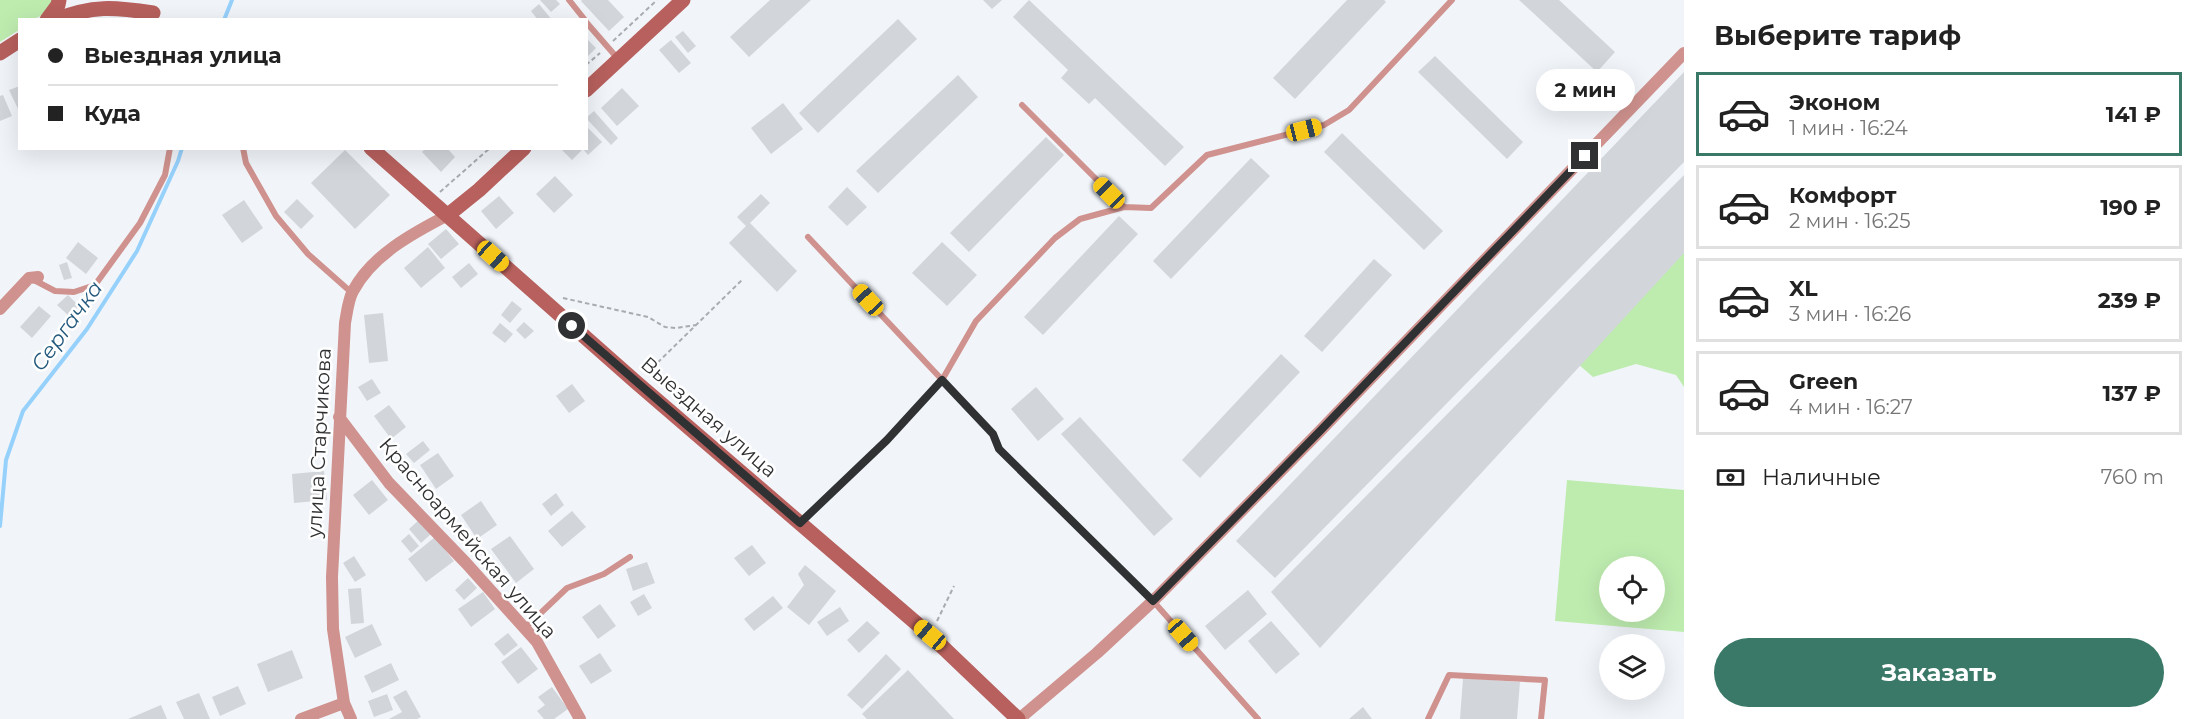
<!DOCTYPE html>
<html lang="ru">
<head>
<meta charset="utf-8">
<style>
	:root { --surface:#fff; --page:#f6f6f6; --text:#222; --muted:#767676; --line:#e0e0e0; --accent:#3a7967 }
	body { margin:0; font-family:Montserrat,sans-serif; background:var(--page); color:var(--text); height:100vh; display:flex; flex-direction:column; font-size:22px; white-space:nowrap }
	* { box-sizing:border-box; margin:0 }
	p { font-size:20px; color:var(--muted) }
	.icon { flex:none; width:33px; height:33px; fill:none; stroke:currentColor; stroke-width:2; stroke-linecap:round; stroke-linejoin:round }
	.map { position:relative; flex:1; overflow:hidden }
	.details { display:flex; flex-direction:column; background:var(--surface); width:510px }
	.details>* { flex:none }
	.banner { position:absolute; left:18px; top:18px; width:570px; height:132px; border-radius:0px; box-shadow:0 6px 24px #0002; display:grid; align-content:center; height:132px; padding:0 30px; background:var(--surface) }
	.buttons { position:absolute; left:1599px; top:556px; display:grid; gap:12px }
	.buttons a { display:grid; place-items:center; width:66px; height:66px; border-radius:50%; background:var(--surface); box-shadow:0 6px 24px #0002; font-size:30px }
	.end { position:absolute; width:27px; height:27px; margin:-14px; border:8px solid #2f3133; background:#fff; box-shadow:0 0 0 3px #fff }
	.from { border-radius:50% }
	.bubble { position:absolute; height:42px; border-radius:21px; background:var(--surface); box-shadow:0 6px 24px #0002; font-size:20px; font-weight:700; line-height:42px; text-align:center }
	.car { position:absolute; width:18px; height:36px; margin:-18px -9px; border-radius:8px; box-shadow:0 0 4px 2px #0007; background:linear-gradient(#f5c518 24%,#345 0 40%,#f5c518 0 76%,#345 0 86%,#f5c518 0) }
	.banner b { display:flex; align-items:center; gap:21px; height:57px; font-size:22px }
	.banner b+b { border-top:2px solid var(--line) }
	.banner i { width:15px; height:15px; background:var(--text) }
	ul { padding:0; list-style:none }
	li { display:flex; align-items:center; gap:18px; height:84px; margin:0 12px 9px; padding:0 18px; border:3px solid var(--line); border-radius:0px }
	li div { flex:1 }
	li b { display:block; font-size:22px }
	li em { font-style:normal; font-weight:700 }
	li.active { border-color:var(--accent) }
	li>.icon { width:54px; height:54px; stroke-width:1.5 }
	h2 { padding:0 30px; font-size:27px; line-height:72px }
	.pay { display:flex; align-items:center; gap:15px; height:66px; padding:0 30px; font-size:22px }
	.pay p { margin-inline-start:auto }
	.button { display:flex; gap:12px; margin-top:auto; padding:12px 30px }
	.button a { flex:1; height:69px; border-radius:36px; background:var(--accent); color:#fff; font-size:24px; font-weight:700; line-height:69px; text-align:center }
	main { display:flex; flex:1; min-height:0 }
	.map>svg:first-child { display:block }
	.green { fill:#beecaf; fill-rule:evenodd }
	.lines { fill:none; stroke-linecap:round; stroke-linejoin:round }
	.stream { stroke:#96d1fc; stroke-width:4 }
	.building { fill:#d2d5da }
	.path { stroke:#a8abaf; stroke-width:2; stroke-dasharray:4.5 3; stroke-linecap:butt }
	.lane { stroke:#cf928e; stroke-width:6 }
	.street { stroke:#cf928e; stroke-width:12 }
	.secondary { stroke:#b7605d; stroke-width:15 }
	.route { stroke:#2f3133; stroke-width:8 }
	.labels { text-anchor:middle; stroke-width:5; stroke-linejoin:round; paint-order:stroke }
	.street-label { font-size:20px; fill:#2f3133; stroke:#fff }
	.water-label { font-size:21px; font-style:italic; fill:#22597d; stroke:#fff }
</style>
</head>
<body>
<main>
<div class="map">
<svg width="1684" height="719" viewBox="0 0 1684 719">
	<rect width="100%" height="100%" fill="#f1f5fa"/>
	<!-- green -->
	<path class="green" d="M0 0H53C42 17 41 19 20 20L19 30 0 42Z
		M1684 248V387L1676 375 1636 364 1593 377 1578 364Z
		M1567 480 1684 490V632L1555 621ZM1610 567H1654V612H1610Z"/>
	<g class="lines">
		<!-- stream -->
		<path class="stream" d="M224 20 232 0
			M0 526 6 460 23 411 87 329 137 251 178 161 182 148"/>
	</g>
	<!-- building -->
	<path class="building" d="M540 0H556L560 4 551 12Z
		M582 0H608L624 17 609 31 581 1Z
		M770 0H811L749 57 730 37Z
		M983 0H1002L992 9Z
		M1029 0 1184 147 1165 166 1095 98 1089 104 1061 78 1068 70 1013 17Z
		M1347 0H1384L1386 2 1295 99 1273 78Z
		M1519 0H1559L1615 52 1597 72Z
		M539 4 552 20H538L531 11Z
		M898 19 917 39 818 133 799 113Z
		M683 31 696 46 688 53 675 37Z
		M586 38 596 48 586 58Z
		M671 40 691 63 679 73 659 50Z
		M1435 56 1523 142 1507 159 1418 72Z
		M1684 72V162L1275 578 1236 541Z
		M958 75 978 97 878 193 856 171Z
		M20 86V113L9 90Z
		M622 88 639 106 617 126 601 108Z
		M3 95 12 116 0 121V96Z
		M783 103 803 129 771 154 751 128Z
		M594 111 618 138 611 145 586 118Z
		M586 126 602 142 588 155 583 149 572 160 560 148H586Z
		M1342 133 1443 231 1424 250 1324 152Z
		M1046 137 1064 155 969 252 950 233Z
		M426 148H447L455 157 441 172 422 152Z
		M345 150 390 195 355 229 311 183Z
		M1251 158 1270 176 1171 279 1153 261Z
		M1684 175V253L1320 648 1271 592Z
		M555 176 573 195 554 213 536 194Z
		M847 187 867 207 847 226 828 207Z
		M761 194 770 203 750 223 797 271 777 292 729 243 746 226 737 217Z
		M499 196 514 213 496 229 481 211Z
		M297 199 314 216 301 229 284 212Z
		M244 200 263 228 242 243 222 215Z
		M1119 216 1138 234 1043 335 1024 317Z
		M446 229 459 244 441 259 428 244Z
		M78 242 98 258 86 274 66 258Z
		M942 242 977 275 947 306 912 273Z
		M428 247 445 268 421 288 404 268Z
		M1374 259 1392 275 1322 352 1304 336Z
		M67 262 72 278 64 280 59 265Z
		M469 263 478 274 461 288 452 277Z
		M68 295 79 306 69 316 57 305Z
		M512 301 522 309 510 323 501 315Z
		M39 306 51 316 32 338 20 327Z
		M383 313 388 361 369 363 364 315Z
		M524 322 534 331 525 339 516 330Z
		M500 323 513 334 505 343 492 333Z
		M1281 354 1300 372 1200 478 1182 460Z
		M372 379 381 393 367 401 358 387Z
		M572 384 585 401 569 413 556 396Z
		M1036 387 1064 419 1038 441 1011 409Z
		M389 405 406 427 391 439 374 416Z
		M1080 417 1173 519 1154 536 1061 434Z
		M423 441 430 450 414 463 406 454Z
		M438 453 454 476 436 489 420 465Z
		M324 471 327 500 294 503 292 474Z
		M372 480 388 500 369 515 353 495Z
		M556 493 564 505 551 516 542 504Z
		M481 501 497 525 477 539 461 515Z
		M572 511 586 527 562 547 548 531Z
		M419 520 431 534 421 543 409 529Z
		M409 534 419 546 411 553 401 541Z
		M510 536 534 569 516 583 491 549Z
		M435 537 454 561 426 582 408 559Z
		M752 545 766 563 749 576 734 558Z
		M354 556 366 575 355 582 343 563Z
		M647 562 655 583 633 591 626 569Z
		M805 565 836 591 809 625 787 607 804 585 798 574Z
		M468 578 477 588 464 600 455 590Z
		M361 588 364 623 351 624 348 589Z
		M1248 590 1267 614 1225 650 1205 626Z
		M483 592 495 609 471 627 458 609Z
		M644 594 652 608 638 616 630 602Z
		M773 596 783 608 754 631 744 619Z
		M600 604 616 626 598 639 582 617Z
		M840 607 849 621 827 636 817 622Z
		M867 621 880 633 859 653 847 640Z
		M1271 621 1300 654 1276 674 1248 641Z
		M372 624 382 645 355 658 345 637Z
		M508 633 518 645 504 656 494 644Z
		M521 647 538 669 518 684 501 662Z
		M292 650 303 678 268 692 257 664Z
		M600 653 612 671 591 684 579 666Z
		M886 654 901 669 862 709 847 695Z
		M391 663 399 680 372 693 364 676Z
		M908 670 954 719H867L862 714Z
		M1463 678 1520 682 1517 719H1460Z
		M238 686 246 704 220 716 212 697Z
		M552 687 568 709 554 719H544L537 711 545 705 538 697Z
		M406 690 421 717 417 719H389L402 712 393 697Z
		M199 693 210 719H184L176 702Z
		M387 694 393 710 374 717 368 701Z
		M161 705 167 719H128Z
		M1363 707 1372 719H1349Z"/>
	<g class="lines">
		<!-- path -->
		<path class="path" d="M613 41 657 0
			M586 65 600 53
			M440 192 490 148
			M563 298 648 317 665 327 676 328 696 325
			M647 373 743 279
			M937 621 954 586"/>
		<!-- lane -->
		<path class="lane" d="M569 0 585 20
			M586 22 619 60
			M1022 105 1124 207
			M243 148 246 163 276 216 308 254 352 293
			M808 237 993 434 999 449 1153 601 1258 719
			M32 279 55 291 74 292 95 285 140 223 165 175 170 148
			M800 523 887 440 942 380 976 321 1055 238 1080 219 1124 207 1151 208 1207 155 1324 125 1349 110 1452 0
			M525 628 567 588 604 574 630 557
			M1428 719 1449 675 1545 680 1541 719"/>
		<!-- street -->
		<path class="street" d="M0 309 29 278 38 277
			M339 417 389 483 466 563 537 642 580 719
			M301 719 344 703
			M351 719 344 703 333 629 332 577 345 323C347 313 348 300 353 291 372 255 413 233 448 215
			M1019 719 1097 653 1153 601 1320 431 1684 53"/>
		<!-- secondary -->
		<path class="secondary" d="M47 20 58 5 59 0
			M55 20C93 5 114 7 153 13
			M0 53 20 40
			M586 90 683 0
			M371 148 637 383 930 635 1018 719
			M448 215 479 190 524 148"/>
	</g>
	<g class="lines">
		<!-- route -->
		<path class="route" d="M572 326 800 523 887 440 942 380 993 434 999 449 1153 601 1320 431 1585 156"/>
	</g>
	<g class="labels">
		<!-- street labels -->
		<g class="street-label">
			<text transform="translate(709 417) rotate(41)" y="7">Выездная улица</text>
			<text transform="translate(319 443) rotate(-87)" y="7">улица Старчикова</text>
			<text transform="translate(468 538) rotate(49)" y="7">Красноармейская улица</text>
		</g>
		<!-- water labels -->
		<g class="water-label">
			<text transform="translate(67 326) rotate(-54)" y="7">Сергачка</text>
		</g>
	</g>
</svg>
<div class="buttons">
<a><svg class="icon" aria-label="locate" viewBox="0 0 24 24"><circle cx="12" cy="12" r="6"/><path d="M12 2v4M12 18v4M2 12h4M18 12h4"/></svg></a>
<a><svg class="icon" aria-label="layers" viewBox="0 0 24 24"><path d="M12 4l9 5-9 5-9-5zM3 14l9 5 9-5"/></svg></a>
</div>
<i class="end from" style="left:572px;top:326px"></i>
<i class="end" style="left:1585px;top:156px"></i>
<div class="bubble" style="left:1536px;top:69px;width:99px">2 мин</div>
<i class="car" style="left:1304px;top:130px;rotate:76deg"></i>
<i class="car" style="left:1109px;top:193px;rotate:315deg"></i>
<i class="car" style="left:493px;top:256px;rotate:132deg"></i>
<i class="car" style="left:868px;top:300px;rotate:317deg"></i>
<i class="car" style="left:930px;top:635px;rotate:310deg"></i>
<i class="car" style="left:1183px;top:635px;rotate:139deg"></i>
<div class="banner">
<b><i class="from"></i>Выездная улица</b>
<b><i></i>Куда</b>
</div>
</div>
<section class="details">
<h2>Выберите тариф</h2>
<ul>
<li class="active"><svg class="icon" aria-label="car" viewBox="0 0 24 24"><path d="M5 17H2v-5l4-1 3-4h7l3 4 3 1v5h-3M9 17h6M6 11h13"/><circle cx="7" cy="17" r="2"/><circle cx="17" cy="17" r="2"/></svg><div><b>Эконом</b><p>1 мин · 16:24</p></div><em>141 ₽</em></li>
<li><svg class="icon" aria-label="car" viewBox="0 0 24 24"><path d="M5 17H2v-5l4-1 3-4h7l3 4 3 1v5h-3M9 17h6M6 11h13"/><circle cx="7" cy="17" r="2"/><circle cx="17" cy="17" r="2"/></svg><div><b>Комфорт</b><p>2 мин · 16:25</p></div><em>190 ₽</em></li>
<li><svg class="icon" aria-label="car" viewBox="0 0 24 24"><path d="M5 17H2v-5l4-1 3-4h7l3 4 3 1v5h-3M9 17h6M6 11h13"/><circle cx="7" cy="17" r="2"/><circle cx="17" cy="17" r="2"/></svg><div><b>XL</b><p>3 мин · 16:26</p></div><em>239 ₽</em></li>
<li><svg class="icon" aria-label="car" viewBox="0 0 24 24"><path d="M5 17H2v-5l4-1 3-4h7l3 4 3 1v5h-3M9 17h6M6 11h13"/><circle cx="7" cy="17" r="2"/><circle cx="17" cy="17" r="2"/></svg><div><b>Green</b><p>4 мин · 16:27</p></div><em>137 ₽</em></li>
</ul>
<div class="pay"><svg class="icon" aria-label="cash" viewBox="0 0 24 24"><path d="M3 7h18v10H3z"/><circle cx="12" cy="12" r="2"/></svg>Наличные<p>760 m</p></div>
<div class="button"><a>Заказать</a></div>
</section>
</main>
</body>
</html>
